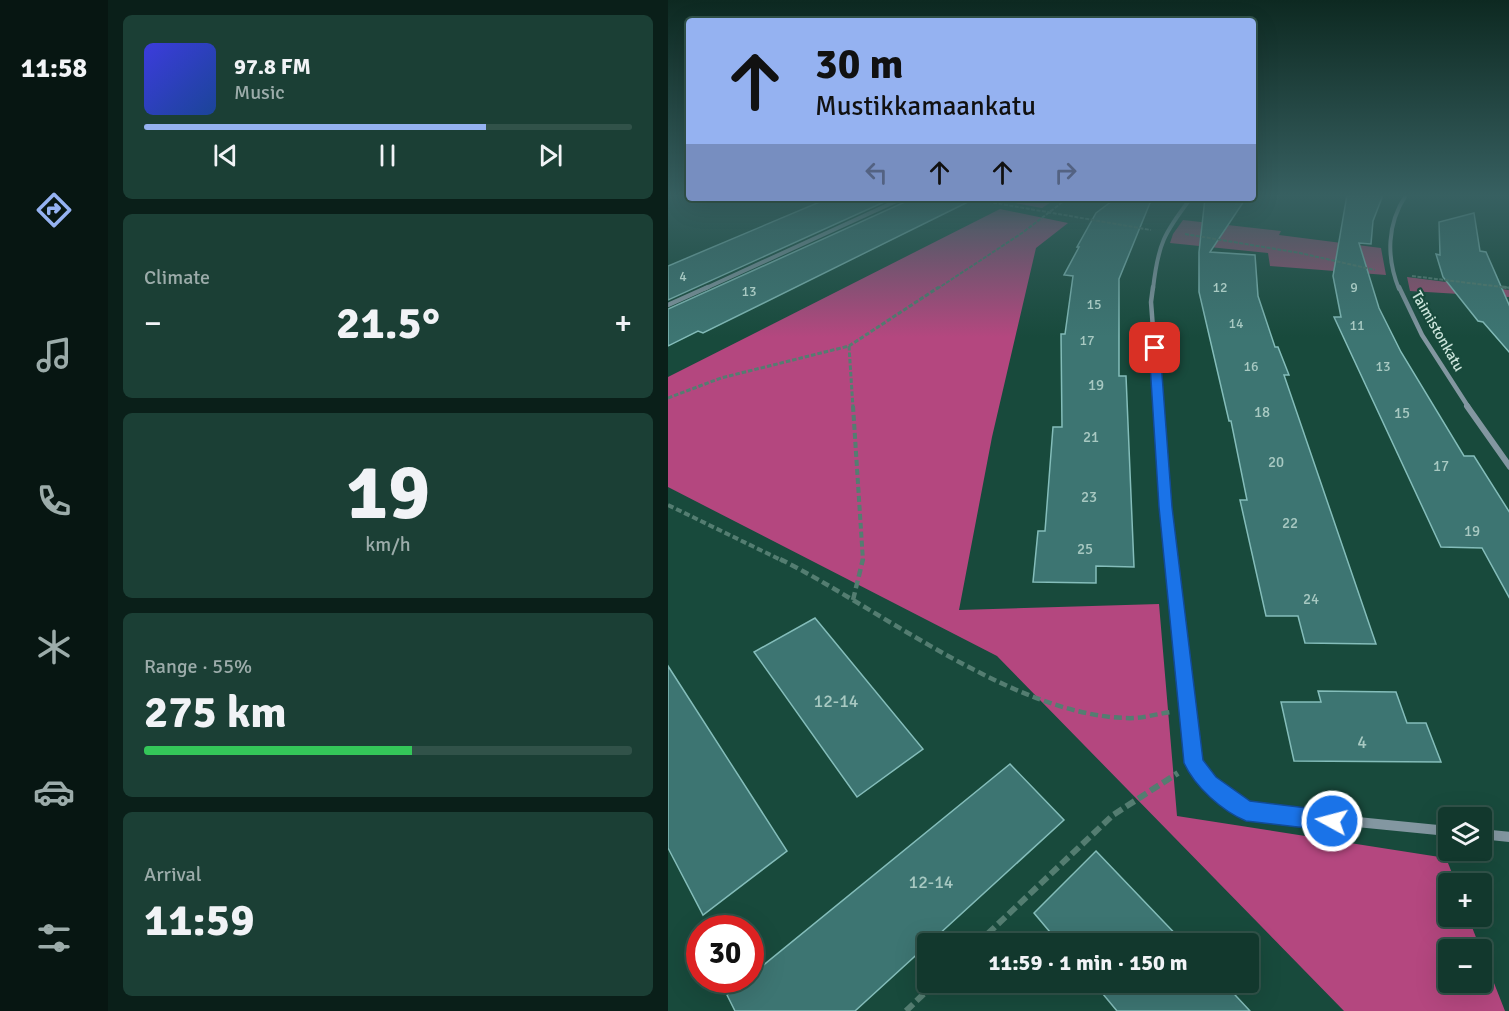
<!DOCTYPE html>
<meta charset="utf-8">
<style>
:root{--surface:#12382d;--page:#1b3f35;--text:#f1f3f6;--muted:#9cacaa;--line:#315249;--accent:#95b2f1}
body{margin:0;font-family:Signika,sans-serif;background:var(--page);color:var(--text);height:100vh;display:flex;flex-direction:column;font-size:22px;white-space:nowrap}
*{box-sizing:border-box;margin:0}
p{font-size:20px;color:var(--muted)}
.icon{flex:none;width:33px;height:33px;fill:none;stroke:currentColor;stroke-width:2;stroke-linecap:round;stroke-linejoin:round}
.map{position:relative;flex:1;overflow:hidden}
.sheet{display:flex;flex-direction:column;gap:15px;padding:15px;background:#0a1f19;width:560px}
.sheet>*{flex:none}
.banner{position:absolute;left:18px;top:18px;width:570px;height:183px;border-radius:6px;box-shadow:0 6px 24px #0002,0 0 0 2px var(--line);background:#95b2f1;color:#111;overflow:hidden}
.tools{position:absolute;left:770px;top:807px;display:grid;gap:12px}
.tools a{display:grid;place-items:center;width:54px;height:54px;border-radius:6px;background:var(--surface);box-shadow:0 6px 24px #0002,0 0 0 2px var(--line);font-size:30px}
.speed{position:absolute;left:18px;top:915px;display:flex;gap:12px;font-size:30px;font-weight:700;text-align:center}
.speed>*{display:grid;place-content:center;width:78px;height:78px;border-radius:50%;background:var(--surface);box-shadow:0 6px 24px #0002,0 0 0 2px var(--line);line-height:1}
.speed .limit{border:9px solid #d22;background:#fff;color:#111}
.pin{position:absolute;display:grid;place-items:center;width:51px;height:51px;color:#fff;margin:-26px;border-radius:12px;box-shadow:0 3px 9px #0006}
.me{position:absolute;width:66px;margin:-33px;rotate:277deg;stroke-linejoin:round;filter:drop-shadow(0 0 4px #0008)}
.turn{display:flex;align-items:center;gap:21px;height:126px;padding:0 30px;font-size:27px}
.turn .icon{width:78px;height:78px;stroke-width:2.5}
.turn b{display:block;font-size:42px;line-height:51px}
.lanes{display:flex;align-items:center;height:57px;padding:0 30px;background:#0003;justify-content:center;gap:30px;direction:ltr}
.lanes .off{opacity:.35}
.big{font-size:45px;font-weight:800;line-height:1.1}
.sheet .tile{flex:1;display:flex;flex-direction:column;justify-content:center;gap:9px;min-width:0;padding:0 21px;border-radius:9px;background:var(--page)}
.sheet .dial{align-items:center;gap:0}
.dial b{font-size:78px;line-height:1}
.song{display:flex;align-items:center;gap:18px}
.cover{width:72px;height:72px;border-radius:9px;background:linear-gradient(135deg,hsl(240 70% 55%),hsl(220 70% 35%))}
.played{height:6px;border-radius:3px;background:linear-gradient(90deg,var(--accent) 70%,var(--line) 70%)}
.keys{display:flex;justify-content:space-around;direction:ltr}
.heat{display:flex;justify-content:space-between;align-items:center;font-size:33px;direction:ltr}
.charge{height:9px;border-radius:4px;background:linear-gradient(90deg,#34c759 55%,var(--line) 0)}
.trip{position:absolute;left:249px;top:933px;width:342px;height:60px;border-radius:6px;background:var(--surface);box-shadow:0 6px 24px #0002,0 0 0 2px var(--line);font-weight:800;line-height:60px;text-align:center}
main{display:flex;flex:1;min-height:0}
.tab-bar{display:flex;flex-direction:column;width:108px;justify-content:space-around;align-items:center;background:#071612;color:var(--muted)}
.tab-bar .icon{width:42px;height:42px}
.tab-bar .on{color:var(--accent)}
.tab-bar b{font-size:27px;color:var(--text)}
.map>svg:first-child{display:block}
</style>
<main>
<nav class="tab-bar">
<b>11:58</b>
<svg class="icon on" aria-label="directions" viewBox="0 0 24 24"><path d="M12 3l9 9-9 9-9-9zM9 14v-3h6M13 9l2 2-2 2"/></svg>
<svg class="icon" aria-label="music" viewBox="0 0 24 24"><path d="M9 18V5l10-2v13"/><circle cx="6" cy="18" r="3"/><circle cx="16" cy="16" r="3"/></svg>
<svg class="icon" aria-label="phone" viewBox="0 0 24 24"><path d="M5 4h4l2 5-3 2q2 4 5 5l2-3 5 2v4C11 20 4 13 5 4z"/></svg>
<svg class="icon" aria-label="climate" viewBox="0 0 24 24"><path d="M12 3v18M4 7l16 10M4 17L20 7"/></svg>
<svg class="icon" aria-label="car" viewBox="0 0 24 24"><path d="M5 17H2v-5l4-1 3-4h7l3 4 3 1v5h-3M9 17h6M6 11h13"/><circle cx="7" cy="17" r="2"/><circle cx="17" cy="17" r="2"/></svg>
<svg class="icon" aria-label="filters" viewBox="0 0 24 24"><path d="M4 7h16M4 17h16"/><circle cx="9" cy="7" r="2"/><circle cx="15" cy="17" r="2"/></svg>
</nav>
<section class="sheet">
<div class="tile">
<div class="song"><i class="cover"></i><div><b>97.8 FM</b><p>Music</p></div></div>
<div class="played"></div>
<div class="keys"><svg class="icon" aria-label="previous" viewBox="0 0 24 24"><path d="M18 5L8 12l10 7zM5 5v14"/></svg><svg class="icon" aria-label="pause" viewBox="0 0 24 24"><path d="M8 5v14M16 5v14"/></svg><svg class="icon" aria-label="next" viewBox="0 0 24 24"><path d="M6 5l10 7-10 7zM19 5v14"/></svg></div>
</div>
<div class="tile"><p>Climate</p>
<div class="heat"><a>−</a><b class="big">21.5°</b><a>+</a></div>
</div>
<div class="tile dial"><b>19</b><p>km/h</p></div>
<div class="tile"><p>Range · 55%</p><b class="big">275 km</b><div class="charge"></div></div>
<div class="tile"><p>Arrival</p><b class="big">11:59</b></div>
</section>
<div class="map">
<svg width="842" height="1011" viewBox="0 0 842 1011">
<rect width="100%" height="100%" fill="#184a3c"/>
<path fill="#9a4d72" d="M515,220l98,11 -2,4 102,13 5,27 -116,-9 -2,-13 -98,-10 3,-9z
M739,277l102,13v7l-99,-6z"/>
<path fill="#b4477f" fill-rule="evenodd" d="M320,198h69l-15,10z
M332,209l68,14 -32,25 -44,189 -33,173 200,-6 18,212 269,42 10,25 -8,1v32l20,1 37,94h-161l-347,-355 -329,-169v-110zM780,950h33v32h-33z"/>
<path fill="#3d7572" stroke="#84bdba" stroke-width="1.5" d="M679,195h36l-10,26 -2,23 -12,-1 20,65 22,44 63,104h10l36,57v86l-28,-51 -41,-1 -107,-230h7l-8,-41z
M161,198h64l-225,102v-34z
M239,198h69l-273,135 -5,-2 -30,15v-37l237,-107z
M448,198h36l-33,81v97h7l8,191 -38,-1v17l-63,-1 5,-51h7l8,-104h9l-1,-93h4l8,-58 -9,-1 15,-28h-2l19,-34z
M537,198h41l-36,54 45,3 3,41 17,51h3l11,28h-5l92,269 -71,-1 -7,-27h-32l-26,-116h7l-16,-79h-2l-30,-129v-40z
M806,213l6,38 6,1 24,55v46l-27,-31 -5,-1 -35,-44 -7,-23 4,1 -1,-33z
M147,618l108,131 -66,48 -103,-145z
M0,666l119,185 -84,64 -35,-67z
M650,691l78,1 11,31h19l15,39 -147,-1 -13,-59h40z
M342,764l54,56 -209,191h-120l-8,-16 19,-15h4v-4z
M428,851l89,93h-125l-26,-31z
M425,982h130l27,29h-133z"/>
<g fill="none" stroke-linecap="round" stroke-linejoin="round">
<path stroke="#547d71" stroke-width="2" stroke-dasharray="4 1.5" stroke-linecap="butt" d="M298,198l185,32
M517,234l115,19 75,17
M744,276l98,12
M269,289l85,-56 46,-35"/>
<path stroke="#547d71" stroke-width="3" stroke-dasharray="4.5 2" stroke-linecap="butt" d="M834,287l8,1
M181,346l4,62
M0,398l53,-20 128,-32 90,-59"/>
<path stroke="#547d71" stroke-width="4" stroke-dasharray="6 3" stroke-linecap="butt" d="M185,406l10,155
M0,505l115,56"/>
<path stroke="#547d71" stroke-width="4.5" stroke-dasharray="8 4" stroke-linecap="butt" d="M112,559c100,50 234,156 346,159 15,1 30,-4 45,-6
M185,600l10,-41"/>
<path stroke="#547d71" stroke-width="6" stroke-dasharray="10 4.5" stroke-linecap="butt" d="M309,944l136,-129 65,-42
M238,1011l30,-29"/>
<path stroke="#8397a1" stroke-width="4" d="M36,289l199,-91
M485,289c5,-45 11,-56 38,-91
M731,289c-13,-32 -12,-65 7,-94"/>
<path stroke="#8397a1" stroke-width="4.5" d="M485,287l-2,15 8,106
M731,287l23,48 47,73
M0,305l40,-18"/>
<path stroke="#8397a1" stroke-width="6" d="M491,406l13,155
M799,406l43,61"/>
<path stroke="#8397a1" stroke-width="8" d="M504,559l21,199"/>
<path stroke="#8397a1" stroke-width="10" d="M525,757l1,6 16,20 36,28 202,20
M813,834l29,3"/>
</g>
<linearGradient id="sky" x2="0" y2="1"><stop stop-color="#0d2921"/><stop offset="0.58" stop-color="#376061"/><stop offset="1" stop-color="#376061" stop-opacity="0"/></linearGradient>
<rect width="842" height="337" fill="url(#sky)"/>
<path fill="#1a73e8" stroke="#114b97" stroke-width="1.5" d="M487,344l5,4 12,159 31,253 13,17 34,24 82,10 8,3 3,7 -3,7 -8,3 -86,-10c-24,-10 -51,-34 -62,-58l-25,-256 -10,-159z"/>
<g text-anchor="middle" dominant-baseline="central" stroke-width="4.5" stroke-linejoin="round" paint-order="stroke">
<g font-size="14" fill="#a8c9c2">
<text x="15" y="276">4</text>
<text x="552" y="287">12</text>
<text x="686" y="287">9</text>
<text x="81" y="291">13</text>
<text x="426" y="304">15</text>
<text x="568" y="323">14</text>
<text x="689" y="325">11</text>
<text x="419" y="340">17</text>
<text x="583" y="366">16</text>
<text x="715" y="366">13</text>
</g>
<g font-size="15" fill="#cce5dc" stroke="#184a3c">
<text transform="translate(770 331) rotate(60)">Taimistonkatu</text>
</g>
<g font-size="15" fill="#a8c9c2">
<text x="428" y="385">19</text>
<text x="594" y="412">18</text>
<text x="734" y="413">15</text>
<text x="423" y="437">21</text>
<text x="608" y="462">20</text>
<text x="773" y="466">17</text>
<text x="421" y="497">23</text>
<text x="622" y="523">22</text>
<text x="804" y="531">19</text>
<text x="417" y="549">25</text>
<text x="643" y="599">24</text>
</g>
<g font-size="18" fill="#a8c9c2">
<text x="168" y="701">12-14</text>
<text x="694" y="742">4</text>
<text x="263" y="882">12-14</text>
</g>
</g>
</svg>
<div class="tools">
<a><svg class="icon" aria-label="layers" viewBox="0 0 24 24"><path d="M12 4l9 5-9 5-9-5zM3 14l9 5 9-5"/></svg></a>
<a>+</a>
<a>−</a>
</div>
<div class="speed"><div class="limit">30</div></div>
<div class="pin" style="left:487px;top:348px;background:#d93025"><svg class="icon" aria-label="arrive" viewBox="0 0 24 24"><path d="M6 21V4h12l-3 4 3 4H6"/></svg></div>
<svg class="me" style="left:664px;top:821px" viewBox="-20 -20 40 40"><circle r="17" fill="#1a73e8" stroke="#fff" stroke-width="3"/><path d="M0-11L8 9 0 5-8 9z" fill="#fff"/></svg>
<div class="trip">11:59 · 1 min · 150 m</div>
<div class="banner">
<div class="turn"><svg class="icon" aria-label="ahead" viewBox="0 0 24 24"><path d="M12 20V5M6 11l6-6 6 6"/></svg><div><b>30 m</b>Mustikkamaankatu</div></div>
<div class="lanes"><svg class="icon off" aria-label="left" viewBox="0 0 24 24"><path d="M17 20v-9H6M10 6l-5 5 5 5"/></svg><svg class="icon" aria-label="ahead" viewBox="0 0 24 24"><path d="M12 20V5M6 11l6-6 6 6"/></svg><svg class="icon" aria-label="ahead" viewBox="0 0 24 24"><path d="M12 20V5M6 11l6-6 6 6"/></svg><svg class="icon off" aria-label="right" viewBox="0 0 24 24"><path d="M7 20v-9h11M14 6l5 5-5 5"/></svg></div>
</div>
</div>
</main>
